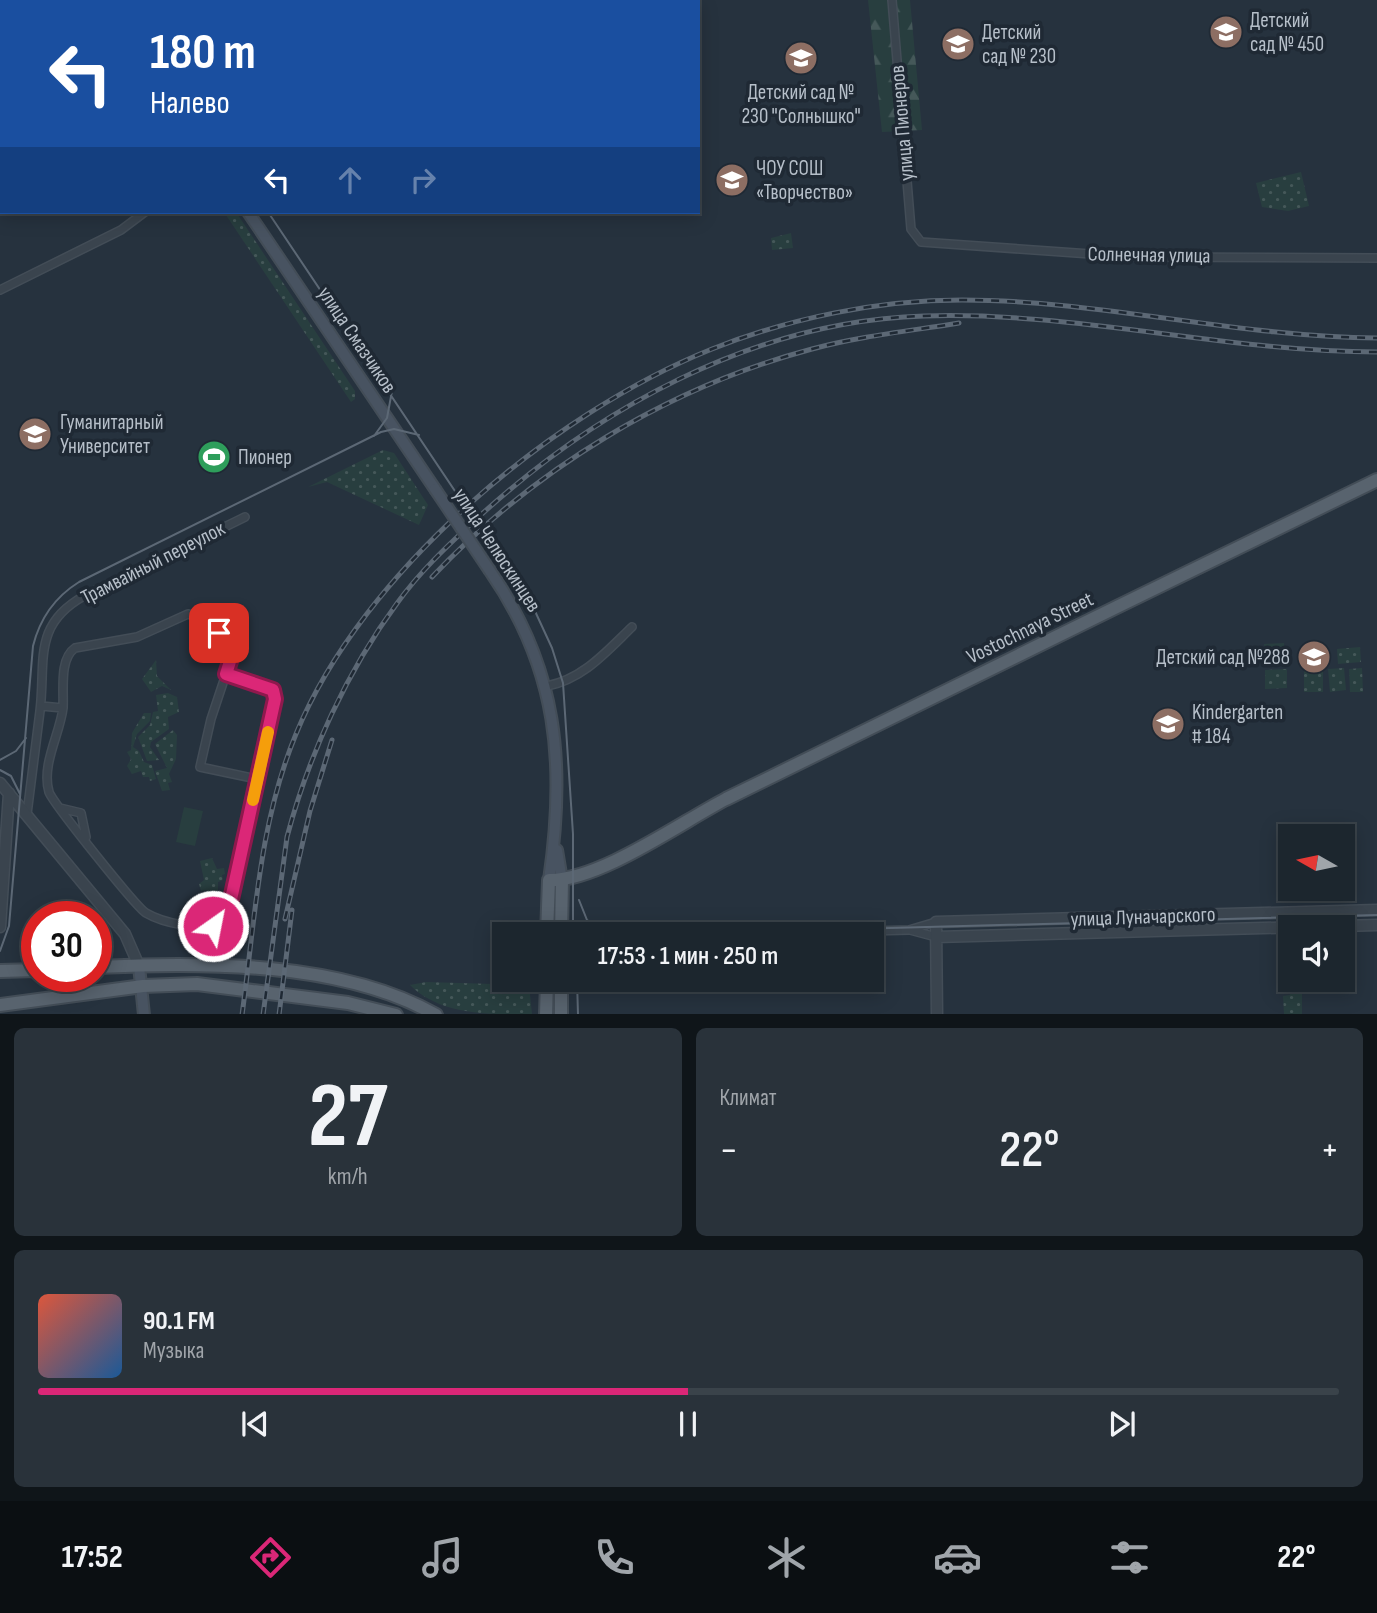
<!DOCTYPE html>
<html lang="ru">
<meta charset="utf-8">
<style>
:root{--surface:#1c262e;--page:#29323a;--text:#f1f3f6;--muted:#a0a5aa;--line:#3a434a;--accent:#db2777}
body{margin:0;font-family:"Sofia Sans Condensed",sans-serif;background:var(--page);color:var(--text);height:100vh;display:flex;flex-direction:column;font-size:26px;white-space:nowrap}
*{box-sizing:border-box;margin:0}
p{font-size:23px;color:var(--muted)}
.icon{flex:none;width:38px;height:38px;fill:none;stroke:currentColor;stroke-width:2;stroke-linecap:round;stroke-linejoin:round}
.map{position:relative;height:1014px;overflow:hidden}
.sheet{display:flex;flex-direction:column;gap:14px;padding:14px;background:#0f1519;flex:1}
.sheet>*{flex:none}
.banner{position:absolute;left:0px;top:0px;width:700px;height:214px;box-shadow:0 4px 18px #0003,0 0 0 2px var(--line);background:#1a4fa0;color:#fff;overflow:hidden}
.needle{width:46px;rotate:279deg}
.buttons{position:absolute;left:1278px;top:824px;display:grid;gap:14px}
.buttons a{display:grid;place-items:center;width:77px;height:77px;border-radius:0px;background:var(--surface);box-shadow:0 4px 18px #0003,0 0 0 2px var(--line);font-size:35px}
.speed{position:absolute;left:21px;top:901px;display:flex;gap:14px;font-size:35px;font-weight:700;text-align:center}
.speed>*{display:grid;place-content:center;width:91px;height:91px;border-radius:50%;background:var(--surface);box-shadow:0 4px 18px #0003,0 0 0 2px var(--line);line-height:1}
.speed .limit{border:10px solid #d22;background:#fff;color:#111}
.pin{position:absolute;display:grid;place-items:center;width:60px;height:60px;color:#fff;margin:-30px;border-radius:14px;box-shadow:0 4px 10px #0006}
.me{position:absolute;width:77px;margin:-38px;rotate:33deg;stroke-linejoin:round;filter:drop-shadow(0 0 5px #0008)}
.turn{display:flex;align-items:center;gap:24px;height:147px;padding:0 35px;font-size:32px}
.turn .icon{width:91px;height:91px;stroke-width:2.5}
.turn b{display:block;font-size:49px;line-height:60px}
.lanes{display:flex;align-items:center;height:66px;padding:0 35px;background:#0003;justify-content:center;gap:35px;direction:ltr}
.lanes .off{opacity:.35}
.big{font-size:52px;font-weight:600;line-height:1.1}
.sheet .card{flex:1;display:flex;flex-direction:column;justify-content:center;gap:10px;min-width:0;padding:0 24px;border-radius:10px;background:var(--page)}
.sheet .dial{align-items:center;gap:0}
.dial b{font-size:91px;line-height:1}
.song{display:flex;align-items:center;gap:21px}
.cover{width:84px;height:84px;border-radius:10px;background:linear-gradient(135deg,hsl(10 70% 55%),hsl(210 70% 35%))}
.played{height:7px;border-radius:4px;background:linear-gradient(90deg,var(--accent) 50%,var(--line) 50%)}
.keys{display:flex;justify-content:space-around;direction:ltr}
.heat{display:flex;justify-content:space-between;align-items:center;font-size:38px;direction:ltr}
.sheet .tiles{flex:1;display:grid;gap:14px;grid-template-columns:1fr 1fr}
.card:last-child{grid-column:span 2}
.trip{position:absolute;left:492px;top:922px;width:392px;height:70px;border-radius:0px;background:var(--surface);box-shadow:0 4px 18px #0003,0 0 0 2px var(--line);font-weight:600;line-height:70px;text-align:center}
.menu{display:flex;height:112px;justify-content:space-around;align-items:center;background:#0b0f12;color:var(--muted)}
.menu .icon{width:49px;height:49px}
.menu .active{color:var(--accent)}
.menu b{font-size:32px;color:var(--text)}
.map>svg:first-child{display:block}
</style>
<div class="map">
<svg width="1377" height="1015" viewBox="0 0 1377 1015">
<defs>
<pattern id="grass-dots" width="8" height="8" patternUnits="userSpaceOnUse" patternTransform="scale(1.75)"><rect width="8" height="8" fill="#283e3f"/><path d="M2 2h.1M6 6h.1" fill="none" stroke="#455859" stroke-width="1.8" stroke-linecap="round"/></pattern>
<pattern id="forest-firs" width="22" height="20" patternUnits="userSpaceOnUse" patternTransform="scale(1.75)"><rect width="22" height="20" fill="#283e3f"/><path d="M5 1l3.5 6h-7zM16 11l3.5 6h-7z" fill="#455859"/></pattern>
</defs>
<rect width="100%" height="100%" fill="#26323e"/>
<path fill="url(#grass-dots)" d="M1301,172l8,34 -21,5 -26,-4 -6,-24z
M224,212h12l119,179v8l-4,3z
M791,233l2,15 -21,2 -1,-12z
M383,450l11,3 34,52 -9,20 -92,-43 -19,5z
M1284,643l1,21 -20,1 -1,-21z
M1360,647l1,15 -23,2 -1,-15z
M156,660l1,16 14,14 -9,-4 -11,6 -9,-13z
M1344,668l2,22 -16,2 -2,-23z
M1362,668l1,24h-13l-1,-23z
M1287,669v19l-22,1v-19z
M1304,671h19v21h-19z
M168,693l9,4 2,15 -11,5 1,12 -18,13 -1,5 9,13 -12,1 -9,-24 12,-12 3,-13 5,-1 -2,-16z
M144,713h7l-1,8 -13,13 -4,13 6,4 5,11 8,3 4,14 -6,2 -1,-4h-6l-2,-6 -9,3 -5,-8 4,-7 -4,-7 4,-2 1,-17z
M173,730l4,5 -1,24 -7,15 3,8 -4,1 2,7 -8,1 -7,-20 12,-3 -12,-24z
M212,858l5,11 7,-1 1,6 -3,1 1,5 -5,2v8l-10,5 -1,-5 -6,1 -2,-7 5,-4 -4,-19z
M426,982l103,3 3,29c-43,1 -92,1 -122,-29z
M1302,988v26h-18l-1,-18 7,-1 -1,-6z"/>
<path fill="url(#forest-firs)" d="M868,0h42l12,130 -40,2z"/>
<path fill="#283e3f" d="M184,807l19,4 -8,35 -19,-4z"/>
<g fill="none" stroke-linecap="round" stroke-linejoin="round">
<defs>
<path id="minor" d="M511,0l1,2
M892,0l19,229 10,13 212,15 244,1
M0,290l121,-60 24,-18
M226,674l-15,45 -11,48 57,12
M547,686c36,-7 59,-34 85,-59
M41,706l22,2c1,-18 -4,-49 12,-60l62,-11 51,-23c20,4 36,19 45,38l-7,22 47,16 2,9 -47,214 -9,11c-18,7 -56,-1 -73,-11 -10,-6 -93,-110 -97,-121 -8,-27 11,-58 14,-84
M60,808l21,5 5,24
M27,814c4,-34 9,-69 13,-103 6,-50 -8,-86 44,-115l161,-79
M910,930l26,7
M750,934l159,-4 27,-8"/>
<path id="tertiary" d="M87,2l2,-2
M0,53l2,-1
M0,783l125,151 14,32
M0,927l9,-134
M936,937l441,-12
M937,1015l-1,-93 441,-12"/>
<path id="secondary" d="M105,0l1,2
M248,212l187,277
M490,571c68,98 76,193 59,309
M557,850l5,30
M139,966l5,49"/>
<path id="primary" d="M547,934l2,-54c50,1 131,-57 177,-81 216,-107 434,-213 651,-319
M561,934l1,-54
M96,967c106,-5 246,-6 340,48
M0,971l37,-1
M561,980v35
M0,1005l143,-19 54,-2 151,19 48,12
M546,1015l1,-35"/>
</defs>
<use href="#minor" stroke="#434d57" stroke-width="10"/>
<use href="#tertiary" stroke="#434d57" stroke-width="13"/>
<use href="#secondary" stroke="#434d57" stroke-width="14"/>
<use href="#primary" stroke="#434d57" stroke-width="16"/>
<use href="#minor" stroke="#3a444e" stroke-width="7"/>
<use href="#tertiary" stroke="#3a444e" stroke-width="10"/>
<use href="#secondary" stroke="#485361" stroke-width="10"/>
<use href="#primary" stroke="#58636e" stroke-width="12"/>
<path stroke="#5c6875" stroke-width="2" d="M133,0l1,2
M268,212l266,397 18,39 11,35 10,151v100
M374,436l13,-18 5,-27
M0,760l16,-9 10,-13
M0,770l11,6 9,18
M579,900l8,20 22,14
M665,934l712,-19
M0,951l9,-25 24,-280c7,-28 22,-49 46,-64l302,-150 13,-3 25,6
M577,980l1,35"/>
<defs>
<path id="rail" d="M432,577c102,-108 237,-190 380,-228 48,-13 98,-18 147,-26
M285,919l25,-108 22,-71
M242,1015c13,-95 17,-192 54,-281 66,-162 256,-321 416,-385 78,-31 166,-49 250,-49 139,0 275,37 415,38
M263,1015l24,-178c22,-83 60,-166 111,-235 21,-29 47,-54 73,-78 122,-114 282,-203 453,-208 152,-5 301,36 453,36
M279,1015l13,-105"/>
</defs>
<use href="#rail" stroke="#5c6875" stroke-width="5"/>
<use href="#rail" stroke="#1f2934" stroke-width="2.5" stroke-dasharray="8" stroke-linecap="butt"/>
<defs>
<path id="secondary-bridge" d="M435,489l55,82"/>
</defs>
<use href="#secondary-bridge" stroke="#434d57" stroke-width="14" stroke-linecap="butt"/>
<use href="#secondary-bridge" stroke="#485361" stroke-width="10"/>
</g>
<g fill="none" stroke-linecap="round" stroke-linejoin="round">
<defs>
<path id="route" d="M213,926l11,-6 4,-7 47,-214 -2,-9 -47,-16 7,-22 -14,-19"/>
</defs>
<use href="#route" stroke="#8e194d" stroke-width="18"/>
<use href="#route" stroke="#db2777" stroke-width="12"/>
<path stroke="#f59e0b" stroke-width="12" d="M253,800l15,-68"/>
</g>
<defs>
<symbol id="school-disc" viewBox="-11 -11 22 22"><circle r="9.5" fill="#8d6e63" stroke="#1f2934"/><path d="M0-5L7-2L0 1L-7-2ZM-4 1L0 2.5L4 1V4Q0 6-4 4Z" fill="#fff"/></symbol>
<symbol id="university-disc" viewBox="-11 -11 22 22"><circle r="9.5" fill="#8d6e63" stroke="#1f2934"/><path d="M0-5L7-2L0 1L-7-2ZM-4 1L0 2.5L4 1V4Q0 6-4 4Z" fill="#fff"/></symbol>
<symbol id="stadium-disc" viewBox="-11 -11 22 22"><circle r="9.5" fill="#2e9e5b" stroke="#1f2934"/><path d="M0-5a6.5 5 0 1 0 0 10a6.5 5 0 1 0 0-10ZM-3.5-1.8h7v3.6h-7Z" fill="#fff"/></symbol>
</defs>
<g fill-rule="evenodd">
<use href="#school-disc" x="1207" y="13" width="38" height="38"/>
<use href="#school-disc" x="939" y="25" width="38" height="38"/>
<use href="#school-disc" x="782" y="39" width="38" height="38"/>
<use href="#school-disc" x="713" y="161" width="38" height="38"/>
<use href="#university-disc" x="16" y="415" width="38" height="38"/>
<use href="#stadium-disc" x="195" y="438" width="38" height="38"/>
<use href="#school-disc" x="1295" y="638" width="38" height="38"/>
<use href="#school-disc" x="1149" y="705" width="38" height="38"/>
</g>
<g text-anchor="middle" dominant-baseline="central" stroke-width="7" stroke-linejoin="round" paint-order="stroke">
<g font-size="21" fill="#b6bfc9" stroke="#1f2934" text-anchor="start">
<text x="1250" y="20">Детский<tspan x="1250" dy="24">сад № 450</tspan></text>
<text x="982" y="32">Детский<tspan x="982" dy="24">сад № 230</tspan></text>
<text x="801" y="92" text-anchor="middle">Детский сад №<tspan x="801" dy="24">230 "Солнышко"</tspan></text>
<text x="756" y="168">ЧОУ СОШ<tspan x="756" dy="24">«Творчество»</tspan></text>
<text x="60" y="422">Гуманитарный<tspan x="60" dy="24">Университет</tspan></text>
<text x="238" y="457">Пионер</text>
<text x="1290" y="657" text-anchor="end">Детский сад №288</text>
<text x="1192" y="712">Kindergarten<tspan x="1192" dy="24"># 184</tspan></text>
</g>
<g font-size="21" fill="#b6bfc9" stroke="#1f2934">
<text transform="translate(902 123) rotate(-95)">улица Пионеров</text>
<text transform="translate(1149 255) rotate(1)">Солнечная улица</text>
<text transform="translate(357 340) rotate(56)">улица Смазчиков</text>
<text transform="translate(497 550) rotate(57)">улица Челюскинцев</text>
<text transform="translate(153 563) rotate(-27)">Трамвайный переулок</text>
<text transform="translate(1030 628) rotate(-26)">Vostochnaya Street</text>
<text transform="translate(1143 917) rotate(-2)">улица Луначарского</text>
</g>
</g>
</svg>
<div class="buttons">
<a><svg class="needle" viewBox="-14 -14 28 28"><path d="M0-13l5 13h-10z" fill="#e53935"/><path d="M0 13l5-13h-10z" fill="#a0a5aa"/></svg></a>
<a><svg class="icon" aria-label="sound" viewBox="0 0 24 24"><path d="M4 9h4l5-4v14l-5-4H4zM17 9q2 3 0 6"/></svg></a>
</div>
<div class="speed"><div class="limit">30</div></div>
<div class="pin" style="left:219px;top:633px;background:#d93025"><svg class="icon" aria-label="arrive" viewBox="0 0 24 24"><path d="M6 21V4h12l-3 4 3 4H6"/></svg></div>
<svg class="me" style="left:213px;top:926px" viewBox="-20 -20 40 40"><circle r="17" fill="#db2777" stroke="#fff" stroke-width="3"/><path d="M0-11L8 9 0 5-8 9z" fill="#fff"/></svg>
<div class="trip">17:53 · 1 мин · 250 m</div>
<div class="banner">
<div class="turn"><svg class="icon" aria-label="left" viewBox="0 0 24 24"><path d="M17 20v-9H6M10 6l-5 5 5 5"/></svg><div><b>180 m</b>Налево</div></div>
<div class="lanes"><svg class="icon" aria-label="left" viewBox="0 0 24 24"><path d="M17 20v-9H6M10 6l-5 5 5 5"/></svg><svg class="icon off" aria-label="ahead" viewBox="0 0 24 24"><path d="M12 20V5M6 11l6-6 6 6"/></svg><svg class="icon off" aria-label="right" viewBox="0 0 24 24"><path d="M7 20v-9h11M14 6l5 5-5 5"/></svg></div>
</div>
</div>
<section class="sheet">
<div class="tiles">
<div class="card dial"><b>27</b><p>km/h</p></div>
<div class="card"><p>Климат</p>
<div class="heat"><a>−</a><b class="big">22°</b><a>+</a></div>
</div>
<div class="card">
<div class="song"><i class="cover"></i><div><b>90.1 FM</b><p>Музыка</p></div></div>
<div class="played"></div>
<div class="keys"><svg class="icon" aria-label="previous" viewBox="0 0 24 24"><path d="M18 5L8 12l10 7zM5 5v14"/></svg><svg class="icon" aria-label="pause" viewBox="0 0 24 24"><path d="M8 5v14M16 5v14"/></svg><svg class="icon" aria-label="next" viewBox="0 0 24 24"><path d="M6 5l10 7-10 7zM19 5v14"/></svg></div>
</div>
</div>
</section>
<nav class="menu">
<b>17:52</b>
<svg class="icon active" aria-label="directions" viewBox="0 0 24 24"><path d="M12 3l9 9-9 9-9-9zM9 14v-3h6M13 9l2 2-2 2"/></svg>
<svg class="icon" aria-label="music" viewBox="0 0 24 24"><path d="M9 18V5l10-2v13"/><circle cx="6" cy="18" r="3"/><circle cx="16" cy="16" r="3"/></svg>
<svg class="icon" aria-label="phone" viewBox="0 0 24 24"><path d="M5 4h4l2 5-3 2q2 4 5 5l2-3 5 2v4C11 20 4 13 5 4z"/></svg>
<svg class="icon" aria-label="climate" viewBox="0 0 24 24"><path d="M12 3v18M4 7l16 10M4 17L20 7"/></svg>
<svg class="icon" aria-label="car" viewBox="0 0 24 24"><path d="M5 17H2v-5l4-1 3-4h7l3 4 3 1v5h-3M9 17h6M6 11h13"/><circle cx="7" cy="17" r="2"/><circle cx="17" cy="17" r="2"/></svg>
<svg class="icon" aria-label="filters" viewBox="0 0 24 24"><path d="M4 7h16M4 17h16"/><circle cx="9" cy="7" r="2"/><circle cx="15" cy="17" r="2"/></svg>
<b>22°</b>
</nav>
